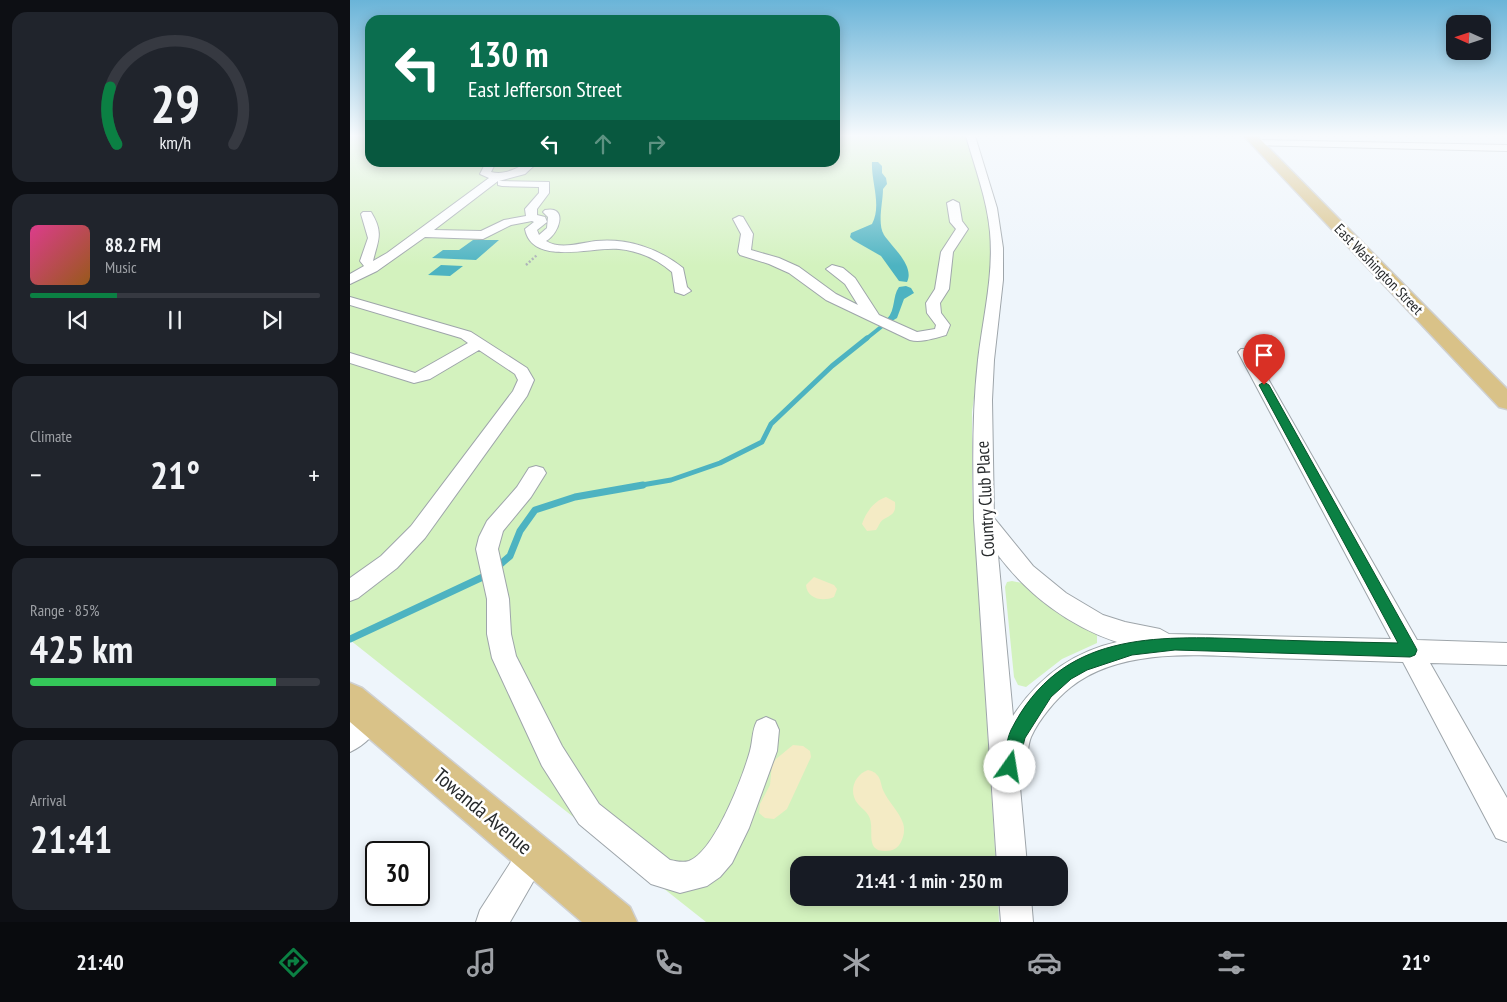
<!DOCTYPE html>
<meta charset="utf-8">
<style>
:root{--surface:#171b24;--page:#20242c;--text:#f1f3f6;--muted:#9ea1a6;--line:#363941;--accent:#0b8043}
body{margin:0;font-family:"PT Sans Narrow",sans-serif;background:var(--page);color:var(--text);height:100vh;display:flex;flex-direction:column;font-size:19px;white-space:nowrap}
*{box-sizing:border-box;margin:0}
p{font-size:16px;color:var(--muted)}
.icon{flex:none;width:28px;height:28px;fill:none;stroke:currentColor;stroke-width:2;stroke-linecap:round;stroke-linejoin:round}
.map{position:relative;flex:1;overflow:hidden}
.panel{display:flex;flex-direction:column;gap:12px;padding:12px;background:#0d0f14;width:350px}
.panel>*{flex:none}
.banner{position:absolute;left:15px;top:15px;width:475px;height:152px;border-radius:15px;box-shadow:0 2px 12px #0003;background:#0b6e4f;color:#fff;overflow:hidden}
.needle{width:32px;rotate:273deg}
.controls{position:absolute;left:1096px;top:15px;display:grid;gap:10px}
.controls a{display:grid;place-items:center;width:45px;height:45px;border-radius:10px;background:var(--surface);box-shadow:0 2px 12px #0003;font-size:25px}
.speed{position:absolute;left:15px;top:841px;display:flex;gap:10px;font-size:25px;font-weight:700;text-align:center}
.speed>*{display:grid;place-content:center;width:65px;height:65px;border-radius:50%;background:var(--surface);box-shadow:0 2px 12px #0003;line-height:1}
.speed .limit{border:2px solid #111;border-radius:8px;background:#fff;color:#111}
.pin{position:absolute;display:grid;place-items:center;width:42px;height:42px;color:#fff;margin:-51px -21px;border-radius:50% 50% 50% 0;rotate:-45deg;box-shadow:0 0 5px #0007}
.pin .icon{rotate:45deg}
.me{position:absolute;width:55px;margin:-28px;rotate:13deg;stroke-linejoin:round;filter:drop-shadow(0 0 4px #0008)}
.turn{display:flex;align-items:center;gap:18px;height:105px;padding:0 20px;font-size:22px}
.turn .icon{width:65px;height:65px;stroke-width:2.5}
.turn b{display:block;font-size:35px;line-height:42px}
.lanes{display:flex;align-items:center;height:48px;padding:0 20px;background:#0003;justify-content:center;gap:25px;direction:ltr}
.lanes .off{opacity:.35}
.big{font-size:38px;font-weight:600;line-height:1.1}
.panel .tile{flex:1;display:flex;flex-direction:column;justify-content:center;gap:8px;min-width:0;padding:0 18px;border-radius:15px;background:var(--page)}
.panel .dial{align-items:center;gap:0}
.dial svg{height:130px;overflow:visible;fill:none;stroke:var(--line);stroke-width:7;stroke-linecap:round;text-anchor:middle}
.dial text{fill:var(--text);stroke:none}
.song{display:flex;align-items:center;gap:15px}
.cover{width:60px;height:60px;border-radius:8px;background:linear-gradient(135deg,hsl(330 70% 55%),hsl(30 70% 35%))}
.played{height:5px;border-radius:2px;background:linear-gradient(90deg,var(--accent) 30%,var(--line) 30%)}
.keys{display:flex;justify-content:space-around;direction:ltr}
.heat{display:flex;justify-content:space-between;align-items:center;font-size:28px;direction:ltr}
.charge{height:8px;border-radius:4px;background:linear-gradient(90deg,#34c759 85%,var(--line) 0)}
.trip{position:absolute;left:440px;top:856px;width:278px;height:50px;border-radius:15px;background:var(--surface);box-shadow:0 2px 12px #0003;font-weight:600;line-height:50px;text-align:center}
.menu{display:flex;height:80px;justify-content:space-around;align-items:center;background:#090b0e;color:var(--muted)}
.menu .icon{width:35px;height:35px}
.menu .active{color:var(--accent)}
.menu b{font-size:22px;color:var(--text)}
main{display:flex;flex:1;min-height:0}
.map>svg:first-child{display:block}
</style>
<main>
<section class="panel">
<div class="tile dial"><svg viewBox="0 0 100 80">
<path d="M14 69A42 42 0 1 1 86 69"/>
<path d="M14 69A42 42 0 0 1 10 34" stroke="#0b8043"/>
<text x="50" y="56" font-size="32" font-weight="700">29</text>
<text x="50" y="72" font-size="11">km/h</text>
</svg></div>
<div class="tile">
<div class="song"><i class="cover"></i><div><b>88.2 FM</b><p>Music</p></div></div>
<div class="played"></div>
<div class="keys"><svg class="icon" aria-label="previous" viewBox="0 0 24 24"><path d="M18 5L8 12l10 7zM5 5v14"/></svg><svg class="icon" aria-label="pause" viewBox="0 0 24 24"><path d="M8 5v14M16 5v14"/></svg><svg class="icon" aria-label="next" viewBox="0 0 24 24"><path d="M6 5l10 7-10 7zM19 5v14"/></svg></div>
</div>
<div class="tile"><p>Climate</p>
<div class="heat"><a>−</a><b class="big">21°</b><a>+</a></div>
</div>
<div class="tile"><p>Range · 85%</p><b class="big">425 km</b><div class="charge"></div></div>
<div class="tile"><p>Arrival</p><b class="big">21:41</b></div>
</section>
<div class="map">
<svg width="1157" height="922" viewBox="0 0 1157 922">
<rect width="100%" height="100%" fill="#eef5fb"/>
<path fill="#d3f2be" d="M0,136h20v26h465v-26h131l21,73 3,22 1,46 -19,135v80l24,373h-197v33h199l1,24h-293l-356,-282z
M662,581l10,2 24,20 48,27 3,6v7l-35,16 -36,28 -8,-2 -4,-8 -9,-90 2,-5z"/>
<path fill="#f4ebc5" d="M536,497l9,5c1,11 -2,12 -11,17 -4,2 -5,7 -8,11l-9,1 -5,-7c4,-12 12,-23 24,-27z
M464,577l20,8 3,4 -3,8c-11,5 -27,2 -28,-12z
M443,745l10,1 7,5 1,6 -24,52 -13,10 -9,-1 -6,-5 1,-9 10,-19 2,-21 4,-5z
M518,770c4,1 7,2 10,6 3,4 3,9 5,14 5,12 16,21 20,33 2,6 1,13 -2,19 -3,6 -8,9 -15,9 -21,1 -12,-20 -16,-32 -2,-7 -8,-10 -12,-15 -10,-12 -4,-29 10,-34z"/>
<path fill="#4db3c1" d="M522,162h6l4,4v7l4,5 1,6 -4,5c0,14 -6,34 1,46 8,12 31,31 23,47l-8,-1 -18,-25 -28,-16 -3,-3 1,-4 21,-9c10,-19 -1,-42 0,-62z
M123,240h26l-23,20 -44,-2 11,-8h16z
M91,265l22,1 -13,10 -22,-1z
M556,286l5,2 3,5 -10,6 -7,19 -5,3 -5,-2c9,-10 5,-22 12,-32z"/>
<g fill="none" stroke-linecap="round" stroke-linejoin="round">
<path stroke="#4db3c1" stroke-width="4" d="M516,339l20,-16"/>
<path stroke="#4db3c1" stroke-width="5" d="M286,486l35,-6 49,-17 42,-21 9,-18 61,-58 35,-28"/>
<path stroke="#4db3c1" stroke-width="7" d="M146,568l14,-12 10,-25 15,-21 40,-13 68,-12
M0,639l137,-64"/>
<defs>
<path id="minor" d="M616,136h9l22,72 6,40v32l-9,80 -2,40 2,118 39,48 33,27 37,22 22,7 35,7 9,5 222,5 -153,-287 3,-3h10l166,291 90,3v22l-77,-2 77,135v44l-11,-4 -93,-176c-44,-1 -88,-3 -133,-4 -62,-2 -146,-13 -199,29 -15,12 -32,32 -40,50 -5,12 -2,30 -12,39l8,89h-30l-23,-346c-1,-53 -2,-106 4,-159 5,-43 16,-85 12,-128 -3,-33 -15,-64 -24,-96zM648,555c30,40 71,71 119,87 -45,10 -79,36 -104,74z
M907,140l250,5v6l-253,-6v-4z
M136,162h10l-5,10c18,5 30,-10 47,-10l-13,12 -26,7 50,1v11l-12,16v6l8,2 2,5 -10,8 2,5 8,-7 1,-11 -5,-5 2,-2c23,-5 15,23 1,31 14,9 34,2 50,0 31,-3 62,7 87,27l4,19 4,4 -7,4 -9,-3 -3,-20c-15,-13 -33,-21 -53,-23 -25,-3 -87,18 -94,-20l9,-7 -2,-1 -21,4 -28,14 -58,-2 -48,34 -27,13v-10l14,-8 -4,-5 8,-23 -7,-24 2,-2h8c13,21 7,28 2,49l14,-8 102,-75 -9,-4zM148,181v4l4,1 37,1v6l-14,16 1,7 -22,4 -23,11 -47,-1z
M603,200l6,3 3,18 6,8 -15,23 -4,37 -9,14 1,10 9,12 -4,10c-11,3 -25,8 -36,5l-84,-40 -37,-27 -20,-9 -29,-9 -2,-3 3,-18 -8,-15 6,-3 4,1 10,17 -2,16 28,8 20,9 37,27 22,11 -13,-21 -19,-15 6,-4 11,3 12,10 24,37 38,17 18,-3 1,-4 -9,-12 -1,-10 9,-14 6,-37 15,-23 -6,-7 -3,-19z
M0,297l121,35 56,36 7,12 -7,16 -102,142 -28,30 -39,30 -8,3v-23l31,-22 30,-30 102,-135 5,-11 -3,-6 -36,-24 -49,29 -16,4 -64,-20v-10l65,20 53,-30 -7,-5 -111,-33z
M186,466l7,2 3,5 -15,24 -28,34 -5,18 11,50 2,35 5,22 46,90 37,58 71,56c6,1 12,3 19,1 26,-10 54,-85 61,-110 3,-11 2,-21 7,-30l9,-4 9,4 4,9 -2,21 -28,77 -17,35 -12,14 -13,9 -27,7 -29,-9 -72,-60 -37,-58 -50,-108 -5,-24v-35l-11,-50 3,-12 8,-16 30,-34 12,-19z
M21,704l9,4 4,9c-6,15 -19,28 -34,35v-33l12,-11z
M184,839l11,4 4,11 -39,68h-34l4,-12 43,-67z
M649,898h32l2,24h-32z"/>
<path id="major" d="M894,136h13l250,253v20l-8,-2z
M0,683l12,5 268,219 7,15h-55l-232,-200z"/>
</defs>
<use href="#minor" stroke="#9ea5aa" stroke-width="2"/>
<use href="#major" stroke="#cfd0d1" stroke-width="3"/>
<path stroke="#adb3b8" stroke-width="2.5" stroke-dasharray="2 2" stroke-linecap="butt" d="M176,265l11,-10"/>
<use href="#minor" fill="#fff" fill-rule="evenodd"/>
<use href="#major" fill="#d9c288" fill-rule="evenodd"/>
</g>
<linearGradient id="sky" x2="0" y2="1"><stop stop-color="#6ab4d8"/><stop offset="0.51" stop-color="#f7fafd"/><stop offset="1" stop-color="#f7fafd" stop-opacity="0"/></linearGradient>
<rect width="1157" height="266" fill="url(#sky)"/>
<path fill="#0b8043" stroke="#07532c" d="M914,382l5,3 146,261 2,4 -2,5 -5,2 -235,-7 -43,5 -45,15 -16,9 -20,18 -26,41 -9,35 -6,2 -6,-2 -2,-6c3,-12 4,-26 9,-37 50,-99 143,-94 239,-91 49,2 98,3 148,4l-139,-258z"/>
<g text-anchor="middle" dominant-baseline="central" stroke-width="5" stroke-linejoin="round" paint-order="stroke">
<g font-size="15" fill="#272a2c" stroke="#fff">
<text transform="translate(1029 269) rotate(46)">East Washington Street</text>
</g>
<g font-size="18" fill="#272a2c" stroke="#fff">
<text transform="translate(635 499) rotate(-93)">Country Club Place</text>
</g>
<g font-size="21" fill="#272a2c" stroke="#fff">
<text transform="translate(133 811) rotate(40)">Towanda Avenue</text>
</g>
</g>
</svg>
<div class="controls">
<a><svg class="needle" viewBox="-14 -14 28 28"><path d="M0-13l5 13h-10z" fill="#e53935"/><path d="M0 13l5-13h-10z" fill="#9ea1a6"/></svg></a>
</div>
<div class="speed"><div class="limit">30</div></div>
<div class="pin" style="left:914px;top:385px;background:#d93025"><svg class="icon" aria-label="arrive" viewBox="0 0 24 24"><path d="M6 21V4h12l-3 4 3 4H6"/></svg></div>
<svg class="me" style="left:660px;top:767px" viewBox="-20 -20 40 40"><circle r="19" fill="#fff"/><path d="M0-13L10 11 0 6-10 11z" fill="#0b8043"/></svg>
<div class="trip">21:41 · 1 min · 250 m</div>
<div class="banner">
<div class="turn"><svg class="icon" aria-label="left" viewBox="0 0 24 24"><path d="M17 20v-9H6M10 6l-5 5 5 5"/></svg><div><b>130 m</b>East Jefferson Street</div></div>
<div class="lanes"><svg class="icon" aria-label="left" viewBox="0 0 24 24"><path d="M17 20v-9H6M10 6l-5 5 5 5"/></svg><svg class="icon off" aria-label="ahead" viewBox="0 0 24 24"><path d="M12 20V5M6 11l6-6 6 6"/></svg><svg class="icon off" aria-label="right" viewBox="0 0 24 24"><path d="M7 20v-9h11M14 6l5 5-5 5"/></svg></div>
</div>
</div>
</main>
<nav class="menu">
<b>21:40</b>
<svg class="icon active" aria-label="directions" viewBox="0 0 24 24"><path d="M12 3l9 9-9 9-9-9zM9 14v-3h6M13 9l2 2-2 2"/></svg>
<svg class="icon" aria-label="music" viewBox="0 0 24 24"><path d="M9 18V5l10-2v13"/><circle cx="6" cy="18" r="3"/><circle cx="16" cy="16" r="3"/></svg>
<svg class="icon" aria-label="phone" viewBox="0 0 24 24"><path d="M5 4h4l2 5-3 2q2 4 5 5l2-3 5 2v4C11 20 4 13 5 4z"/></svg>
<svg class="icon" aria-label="climate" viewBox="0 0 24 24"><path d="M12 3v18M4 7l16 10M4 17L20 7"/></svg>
<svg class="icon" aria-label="car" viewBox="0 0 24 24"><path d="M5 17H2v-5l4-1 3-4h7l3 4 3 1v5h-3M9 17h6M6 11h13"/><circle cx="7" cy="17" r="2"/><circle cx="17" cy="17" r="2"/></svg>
<svg class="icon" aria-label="filters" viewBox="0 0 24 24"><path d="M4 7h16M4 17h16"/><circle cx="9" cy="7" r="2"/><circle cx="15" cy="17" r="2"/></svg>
<b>21°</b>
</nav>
